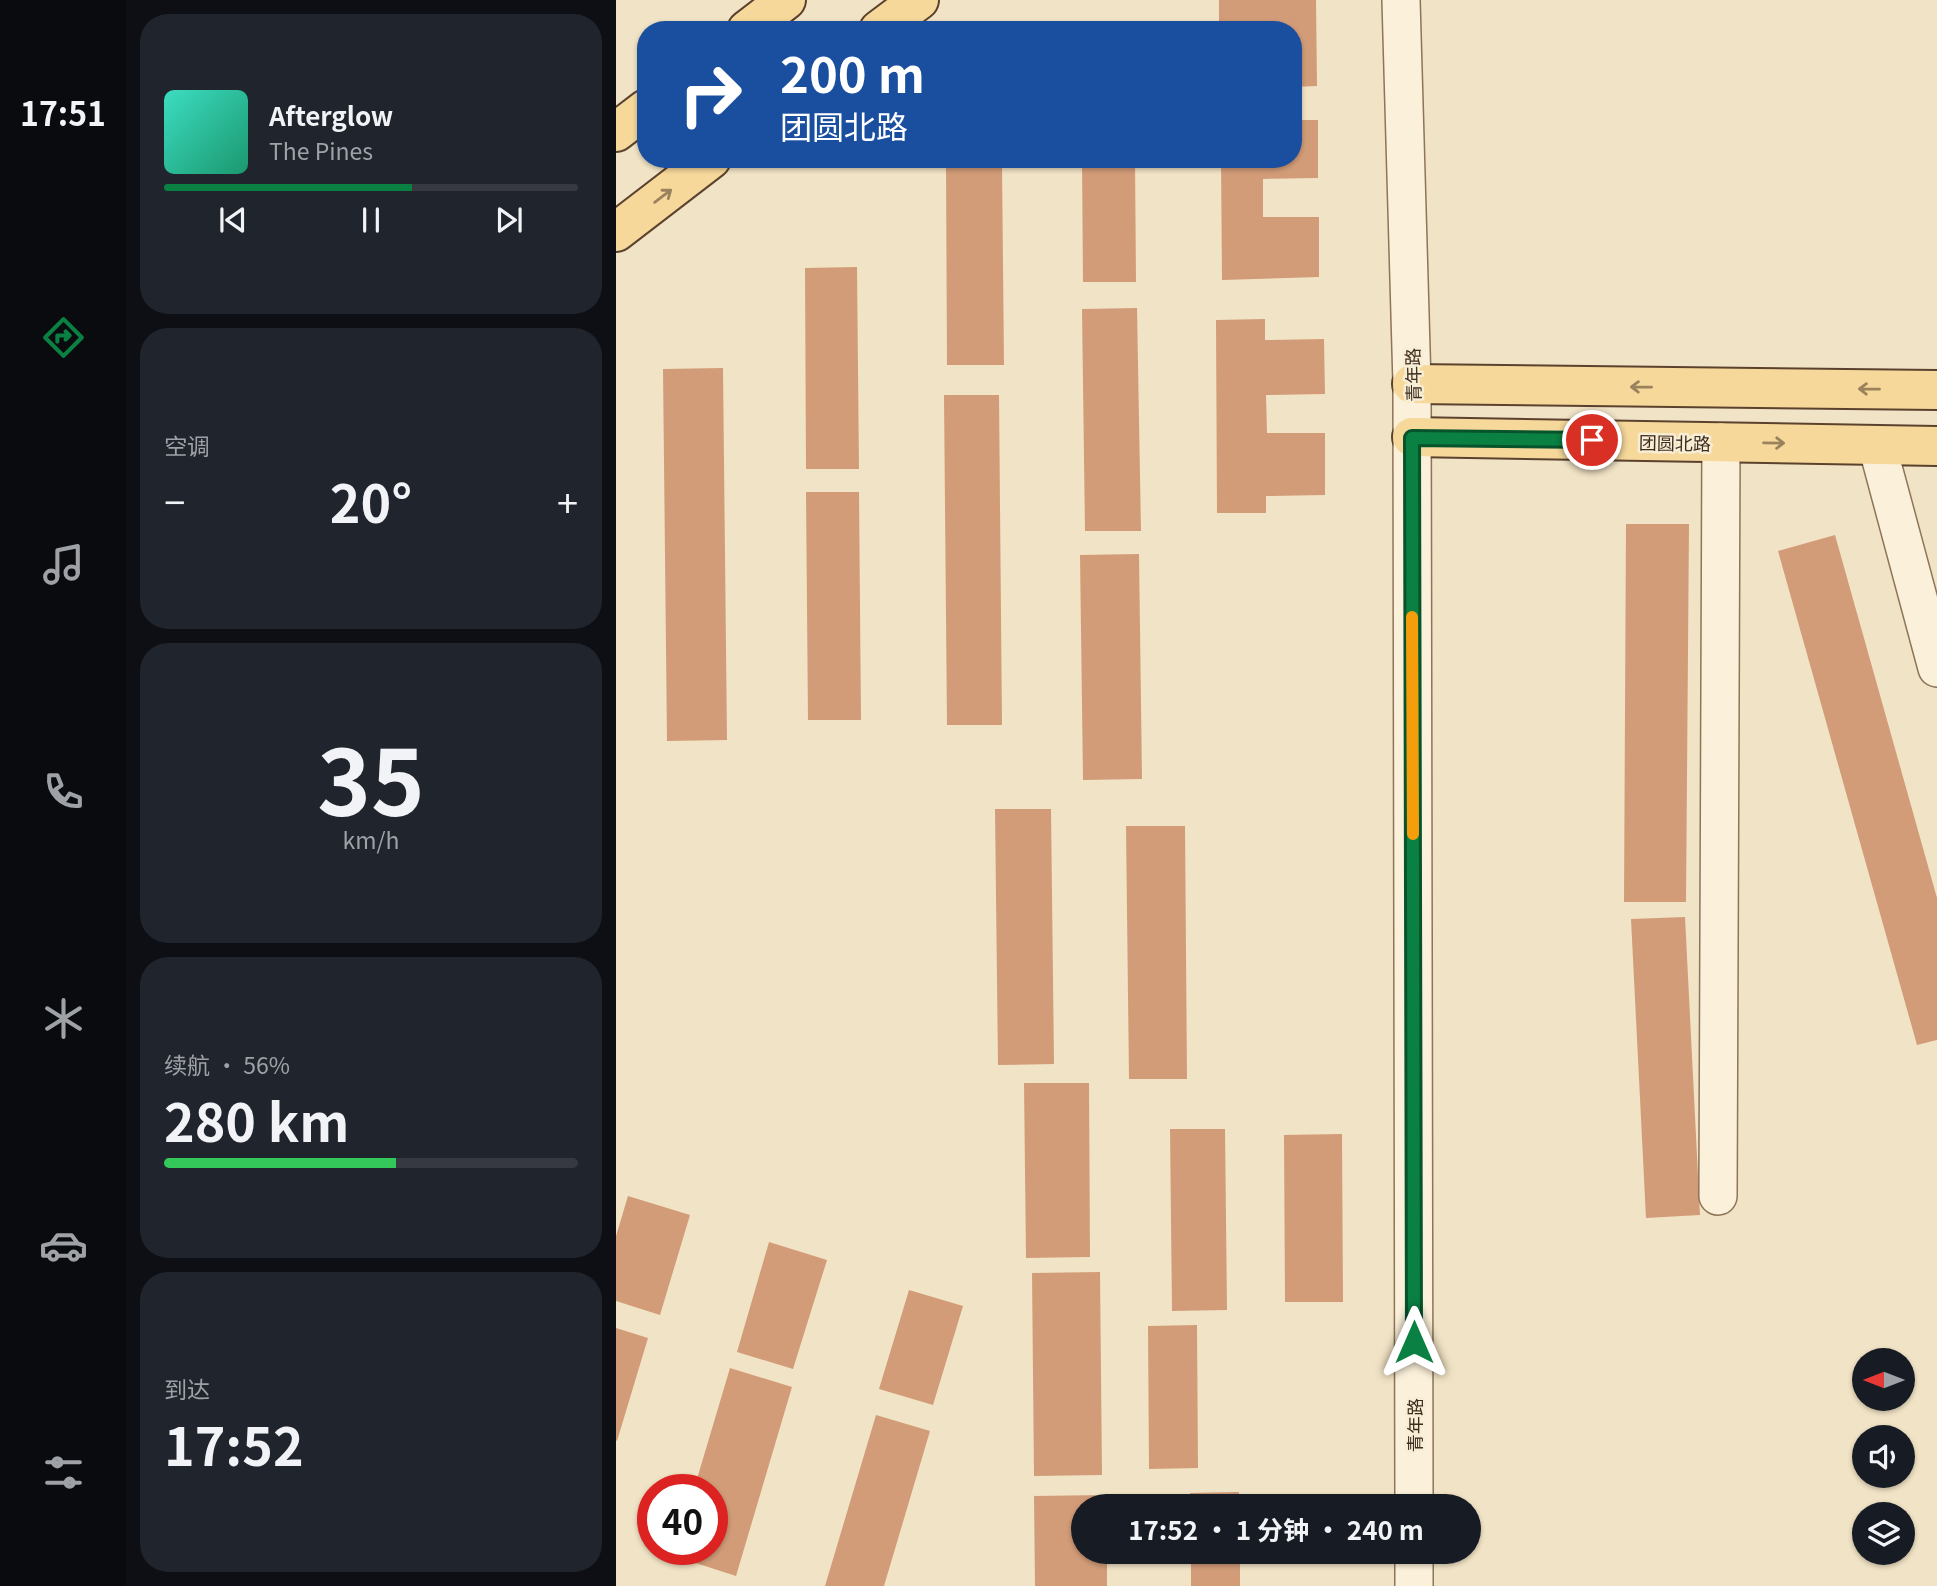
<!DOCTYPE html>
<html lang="zh">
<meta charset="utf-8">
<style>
:root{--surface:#171b24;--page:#20242c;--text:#f1f3f6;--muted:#9ea1a6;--line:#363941;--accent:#0b8043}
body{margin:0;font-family:Georgia,"Noto Sans SC",serif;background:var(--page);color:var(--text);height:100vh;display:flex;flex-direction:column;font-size:26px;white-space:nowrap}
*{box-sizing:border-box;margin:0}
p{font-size:23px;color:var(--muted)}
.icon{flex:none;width:38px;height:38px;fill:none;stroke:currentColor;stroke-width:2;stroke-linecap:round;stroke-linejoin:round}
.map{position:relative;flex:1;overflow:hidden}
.sheet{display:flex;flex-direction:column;gap:14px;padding:14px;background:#0d0f14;width:490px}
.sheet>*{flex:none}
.hud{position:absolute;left:21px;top:21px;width:665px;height:147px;border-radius:28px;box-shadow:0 2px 5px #0004;background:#1a4fa0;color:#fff;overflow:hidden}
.needle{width:46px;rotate:270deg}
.tools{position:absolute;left:1236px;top:1348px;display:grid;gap:14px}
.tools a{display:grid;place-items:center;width:63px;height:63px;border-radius:50%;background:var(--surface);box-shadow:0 2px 5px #0004;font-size:35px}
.speed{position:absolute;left:21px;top:1474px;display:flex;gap:14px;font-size:35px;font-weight:700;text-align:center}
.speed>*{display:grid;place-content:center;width:91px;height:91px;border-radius:50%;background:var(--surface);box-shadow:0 2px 5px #0004;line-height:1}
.speed .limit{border:10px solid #d22;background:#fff;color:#111}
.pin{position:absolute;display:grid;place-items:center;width:60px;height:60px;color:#fff;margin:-30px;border:4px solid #fff;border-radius:50%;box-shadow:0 2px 7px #0007}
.me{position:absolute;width:77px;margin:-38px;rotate:0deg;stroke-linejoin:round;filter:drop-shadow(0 0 5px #0008)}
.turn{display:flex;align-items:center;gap:24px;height:147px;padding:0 28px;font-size:32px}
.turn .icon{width:91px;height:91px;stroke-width:2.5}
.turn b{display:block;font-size:49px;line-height:60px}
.big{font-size:52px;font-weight:700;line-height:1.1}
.sheet .tile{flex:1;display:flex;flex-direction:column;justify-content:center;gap:10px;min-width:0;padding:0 24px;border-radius:28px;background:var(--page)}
.sheet .dial{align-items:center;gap:0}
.dial b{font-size:91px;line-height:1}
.song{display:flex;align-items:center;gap:21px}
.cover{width:84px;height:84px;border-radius:10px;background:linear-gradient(135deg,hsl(170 70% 55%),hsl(160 70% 35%))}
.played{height:7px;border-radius:4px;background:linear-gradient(90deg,var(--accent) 60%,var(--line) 60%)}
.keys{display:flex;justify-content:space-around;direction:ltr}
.heat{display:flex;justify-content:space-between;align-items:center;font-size:38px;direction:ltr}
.charge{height:10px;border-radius:5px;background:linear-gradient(90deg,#34c759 56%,var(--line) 0)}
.trip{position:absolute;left:455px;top:1494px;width:410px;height:70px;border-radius:35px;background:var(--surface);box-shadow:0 2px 5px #0004;font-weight:700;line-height:70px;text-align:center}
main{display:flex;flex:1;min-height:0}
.tab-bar{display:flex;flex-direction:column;width:126px;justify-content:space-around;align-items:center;background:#090b0e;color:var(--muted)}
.tab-bar .icon{width:49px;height:49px}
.tab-bar .selected{color:var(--accent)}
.tab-bar b{font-size:32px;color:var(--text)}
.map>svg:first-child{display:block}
</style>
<main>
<nav class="tab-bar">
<b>17:51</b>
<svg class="icon selected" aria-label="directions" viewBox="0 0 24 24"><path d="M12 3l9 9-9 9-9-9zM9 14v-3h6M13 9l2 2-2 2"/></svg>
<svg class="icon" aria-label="music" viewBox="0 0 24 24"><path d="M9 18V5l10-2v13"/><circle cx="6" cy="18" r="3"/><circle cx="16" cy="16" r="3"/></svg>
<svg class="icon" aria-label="phone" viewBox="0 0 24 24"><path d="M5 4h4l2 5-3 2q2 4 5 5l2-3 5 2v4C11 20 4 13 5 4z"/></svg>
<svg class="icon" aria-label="climate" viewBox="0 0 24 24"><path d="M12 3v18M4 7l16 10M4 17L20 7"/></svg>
<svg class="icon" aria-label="car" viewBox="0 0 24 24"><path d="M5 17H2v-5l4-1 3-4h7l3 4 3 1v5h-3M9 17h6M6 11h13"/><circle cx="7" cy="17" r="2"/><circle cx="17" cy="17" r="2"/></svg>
<svg class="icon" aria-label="filters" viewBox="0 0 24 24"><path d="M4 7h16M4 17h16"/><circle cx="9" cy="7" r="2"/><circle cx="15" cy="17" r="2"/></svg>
</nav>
<section class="sheet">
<div class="tile">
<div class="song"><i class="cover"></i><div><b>Afterglow</b><p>The Pines</p></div></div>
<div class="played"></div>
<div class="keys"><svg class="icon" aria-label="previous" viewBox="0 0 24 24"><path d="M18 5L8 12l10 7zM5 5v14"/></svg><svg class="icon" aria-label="pause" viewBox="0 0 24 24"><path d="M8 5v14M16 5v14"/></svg><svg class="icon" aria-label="next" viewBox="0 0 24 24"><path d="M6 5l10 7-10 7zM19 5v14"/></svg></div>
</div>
<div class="tile"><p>空调</p>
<div class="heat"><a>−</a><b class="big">20°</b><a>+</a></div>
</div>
<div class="tile dial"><b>35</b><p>km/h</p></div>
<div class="tile"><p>续航 · 56%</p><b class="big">280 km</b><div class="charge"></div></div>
<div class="tile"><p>到达</p><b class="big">17:52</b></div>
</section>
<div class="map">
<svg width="1321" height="1586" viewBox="0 0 1321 1586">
<rect width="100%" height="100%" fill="#f1e3c5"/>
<path fill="#d29c78" d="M603,0h97l1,86 -24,1v-57h-74z
M677,120h25v58l-55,1v38h56v60l-97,3 -1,-121h72z
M466,159h53l1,123h-53z
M330,163h56l2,202h-57z
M241,267l2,202h-53l-1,-201z
M521,308l4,223h-56l-3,-222z
M649,319v21l59,-1 1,55 -59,1 1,38h58v62l-59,1v17h-49l-1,-193z
M107,368l4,372 -60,1 -4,-372z
M328,395h55l3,330h-55z
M190,492h53l2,228h-53z
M1010,524h63l-3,378h-62z
M1219,535l102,363v142l-20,5 -139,-494z
M523,554l3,225 -59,1 -3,-225z
M379,809h56l3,255 -56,1z
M510,826h59l2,253h-58z
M1069,917l15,298 -54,3 -15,-299z
M408,1083h65l1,174 -64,1z
M554,1129h55l2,181 -55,1z
M726,1134l1,168h-58l-1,-167z
M12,1196l62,19 -30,100 -44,-14v-65z
M153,1242l58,18 -34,109 -56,-17z
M484,1272l2,203 -68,1 -2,-203z
M293,1290l54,16 -30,99 -54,-16z
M581,1325l1,143 -49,1 -1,-143z
M0,1328l32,10 -31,103 -1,-1z
M114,1368l62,19 -56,189 -62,-20 2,-7h36v-60h-18z
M260,1415l54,16 -46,155h-59z
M623,1492v15h-49v-14z
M490,1495v12h-23v45h24v34h-72l-1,-90z
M575,1552h49v34h-49z"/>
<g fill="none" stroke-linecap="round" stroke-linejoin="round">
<defs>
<path id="minor" d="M785,0l11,384 2,1123
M1261,445l60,223
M1102,1196l3,-754
M798,1552v34"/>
<path id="major" d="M131,30l39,-30
M263,30l40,-30
M0,132l30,-23
M0,232l95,-73
M796,384l525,6
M796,437l525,9"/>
</defs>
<use href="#minor" stroke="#8e7459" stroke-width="40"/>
<use href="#major" stroke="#5b422e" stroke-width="42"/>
<use href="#minor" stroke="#fbf0d9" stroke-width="37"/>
<use href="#major" stroke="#f6d89b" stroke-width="38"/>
</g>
<defs><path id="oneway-shaft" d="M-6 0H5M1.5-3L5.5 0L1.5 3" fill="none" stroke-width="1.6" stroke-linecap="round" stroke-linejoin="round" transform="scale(1.75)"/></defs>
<g stroke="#9a825c">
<use href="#oneway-shaft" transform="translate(47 196) rotate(-37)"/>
<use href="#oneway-shaft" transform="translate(1025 387) rotate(-179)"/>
<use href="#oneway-shaft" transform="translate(1253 389) rotate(-179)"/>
<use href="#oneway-shaft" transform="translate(1158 443) rotate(1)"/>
</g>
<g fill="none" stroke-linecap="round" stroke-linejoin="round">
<defs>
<path id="route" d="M798,1342l-2,-904 180,2"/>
</defs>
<use href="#route" stroke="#07532c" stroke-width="18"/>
<use href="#route" stroke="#0b8043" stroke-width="12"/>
<path stroke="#f59e0b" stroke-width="12" d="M796,617l1,217"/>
</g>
<g text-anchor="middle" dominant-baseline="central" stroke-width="5" stroke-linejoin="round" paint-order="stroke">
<g font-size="18" fill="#3d2d1e" stroke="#f8edd5">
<text transform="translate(796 375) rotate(-91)">青年路</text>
<text transform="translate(1059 442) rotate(1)">团圆北路</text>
<text transform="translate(798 1425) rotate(-90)">青年路</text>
</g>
</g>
</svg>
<div class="tools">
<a><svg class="needle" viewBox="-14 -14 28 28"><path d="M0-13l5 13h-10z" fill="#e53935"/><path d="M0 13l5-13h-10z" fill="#9ea1a6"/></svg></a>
<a><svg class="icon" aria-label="sound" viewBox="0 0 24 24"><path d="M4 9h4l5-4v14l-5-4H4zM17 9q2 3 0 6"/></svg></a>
<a><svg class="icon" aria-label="layers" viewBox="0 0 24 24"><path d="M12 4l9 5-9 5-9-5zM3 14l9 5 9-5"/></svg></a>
</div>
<div class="speed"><div class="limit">40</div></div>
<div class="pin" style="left:976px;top:440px;background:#d93025"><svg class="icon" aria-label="arrive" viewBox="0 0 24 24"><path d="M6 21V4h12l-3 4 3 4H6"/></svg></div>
<svg class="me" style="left:798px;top:1342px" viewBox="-20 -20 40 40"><path d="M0-17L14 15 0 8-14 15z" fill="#0b8043" stroke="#fff" stroke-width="4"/></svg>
<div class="trip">17:52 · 1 分钟 · 240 m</div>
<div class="hud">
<div class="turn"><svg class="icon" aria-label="right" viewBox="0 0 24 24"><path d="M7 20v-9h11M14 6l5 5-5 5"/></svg><div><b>200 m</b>团圆北路</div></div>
</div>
</div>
</main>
